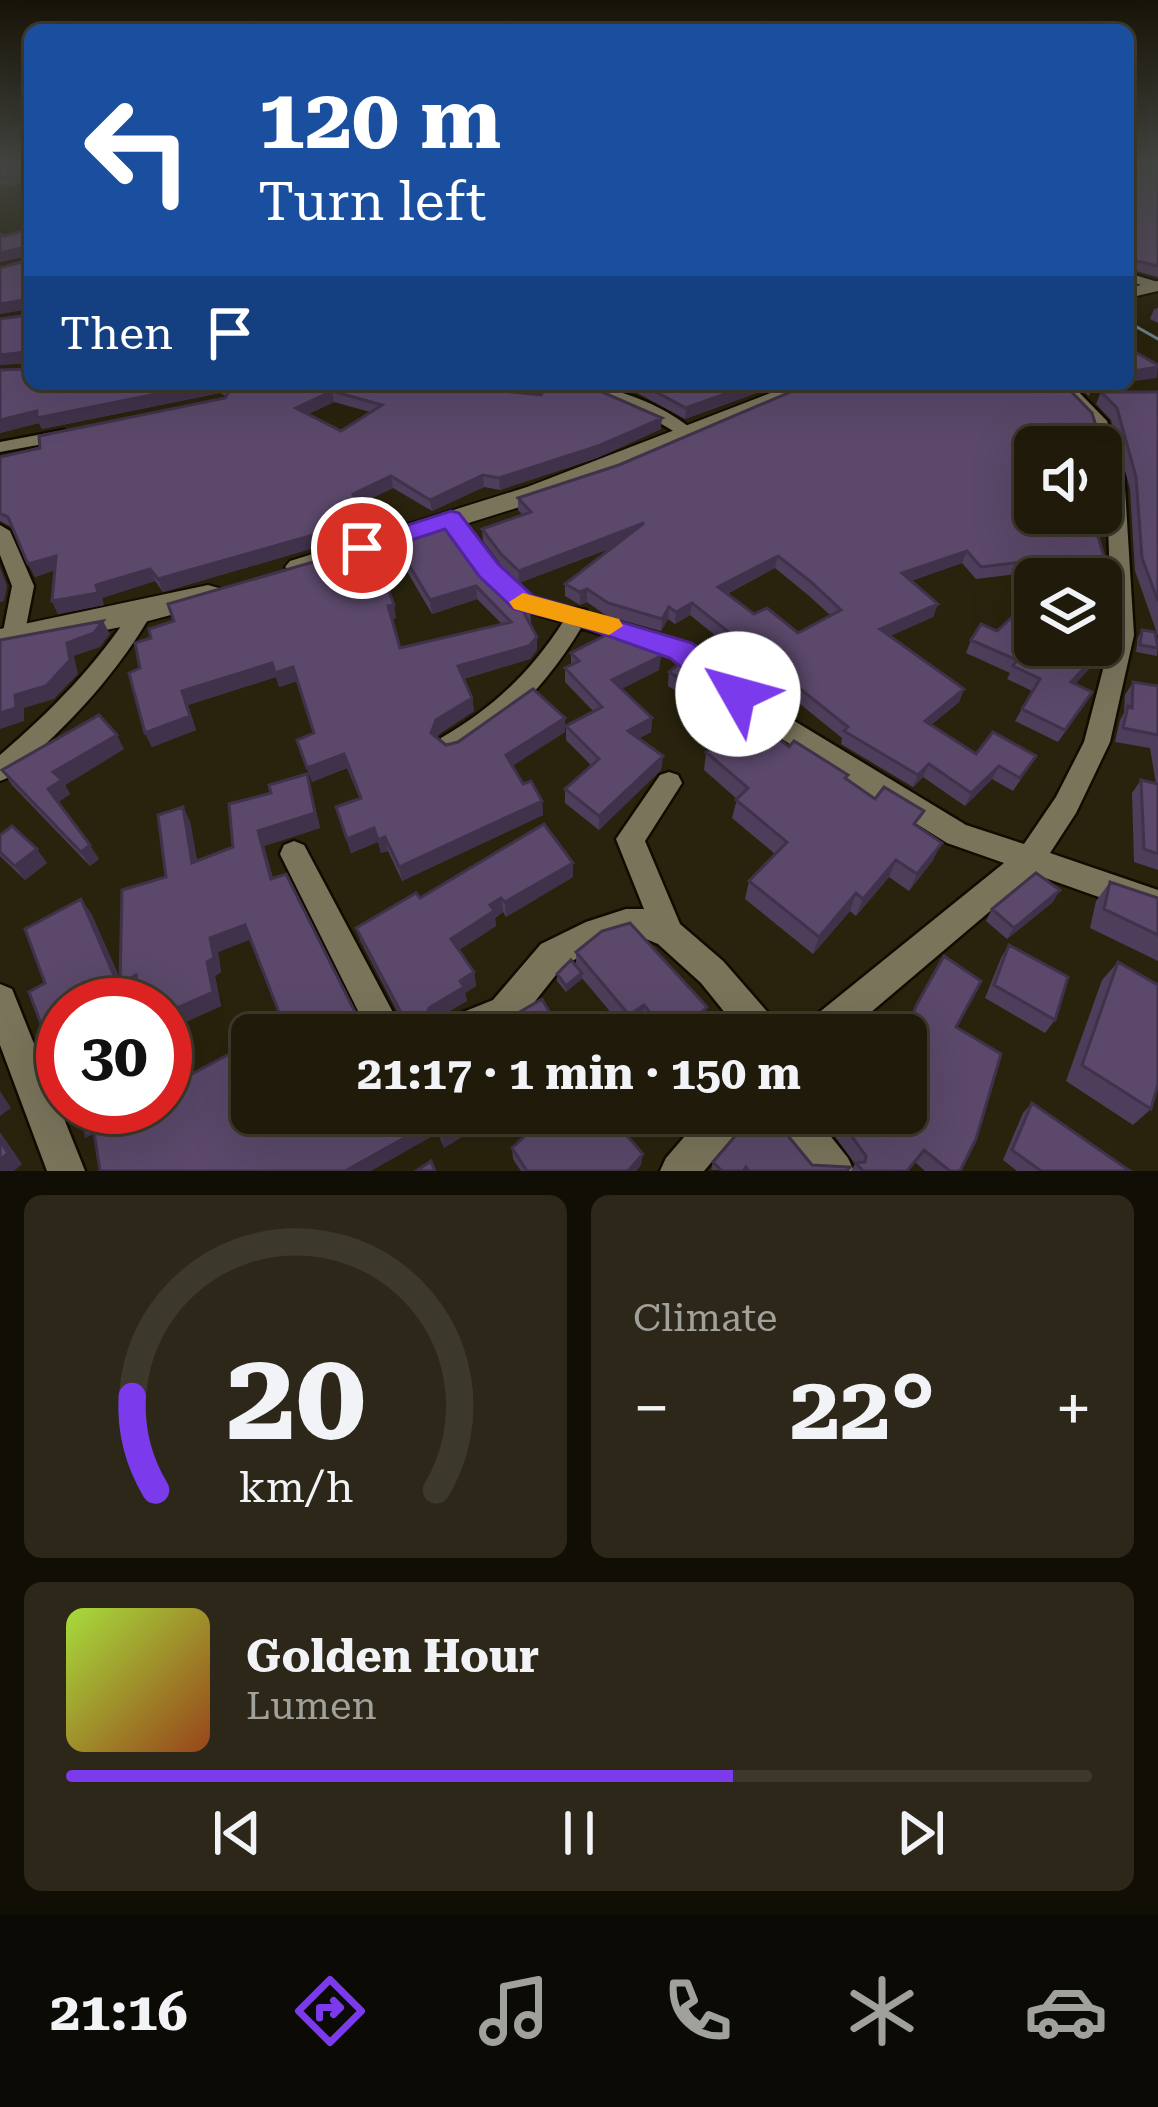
<!DOCTYPE html>
<meta charset="utf-8">
<style>
:root{--surface:#1f1a0a;--page:#2c2718;--text:#f1f3f6;--muted:#a1a19c;--line:#3c382b;--accent:#7c3aed}
body{margin:0;font-family:"Roboto Serif",serif;background:var(--page);color:var(--text);height:100vh;display:flex;flex-direction:column;font-size:45px;white-space:nowrap}
*{box-sizing:border-box;margin:0}
p{font-size:39px;color:var(--muted)}
.icon{flex:none;width:66px;height:66px;fill:none;stroke:currentColor;stroke-width:2;stroke-linecap:round;stroke-linejoin:round}
.map{position:relative;height:1171px;overflow:hidden}
.details{display:flex;flex-direction:column;gap:24px;padding:24px;background:#110e06;flex:1}
.details>*{flex:none}
.guide{position:absolute;left:24px;top:24px;width:1110px;height:366px;border-radius:18px;box-shadow:0 12px 48px #0002,0 0 0 3px var(--line);background:#1a4fa0;color:#fff;overflow:hidden}
.buttons{position:absolute;left:1014px;top:426px;display:grid;gap:24px}
.buttons a{display:grid;place-items:center;width:108px;height:108px;border-radius:18px;background:var(--surface);box-shadow:0 12px 48px #0002,0 0 0 3px var(--line);font-size:60px}
.speed{position:absolute;left:36px;top:978px;display:flex;gap:24px;font-size:60px;font-weight:700;text-align:center}
.speed>*{display:grid;place-content:center;width:156px;height:156px;border-radius:50%;background:var(--surface);box-shadow:0 12px 48px #0002,0 0 0 3px var(--line);line-height:1}
.speed .limit{border:18px solid #d22;background:#fff;color:#111}
.pin{position:absolute;display:grid;place-items:center;width:102px;height:102px;color:#fff;margin:-51px;border:6px solid #fff;border-radius:50%;box-shadow:0 3px 12px #0007}
.me{position:absolute;width:132px;margin:-66px;rotate:308deg;stroke-linejoin:round;filter:drop-shadow(0 0 9px #0008)}
.turn{display:flex;align-items:center;gap:42px;height:252px;padding:0 36px;font-size:54px}
.turn .icon{width:156px;height:156px;stroke-width:2.5}
.turn b{display:block;font-size:84px;line-height:102px}
.then{display:flex;align-items:center;height:114px;padding:0 36px;background:#0003;gap:24px;font-size:45px}
.big{font-size:90px;font-weight:700;line-height:1.1}
.details .tile{flex:1;display:flex;flex-direction:column;justify-content:center;gap:18px;min-width:0;padding:0 42px;border-radius:18px;background:var(--page)}
.details .dial{align-items:center;gap:0}
.dial svg{height:312px;overflow:visible;fill:none;stroke:var(--line);stroke-width:7;stroke-linecap:round;text-anchor:middle}
.dial text{fill:var(--text);stroke:none}
.song{display:flex;align-items:center;gap:36px}
.cover{width:144px;height:144px;border-radius:18px;background:linear-gradient(135deg,hsl(80 70% 55%),hsl(20 70% 35%))}
.played{height:12px;border-radius:6px;background:linear-gradient(90deg,var(--accent) 65%,var(--line) 65%)}
.keys{display:flex;justify-content:space-around;direction:ltr}
.heat{display:flex;justify-content:space-between;align-items:center;font-size:66px;direction:ltr}
.details .tiles{flex:1;display:grid;gap:24px;grid-template-columns:1fr 1fr}
.tile:last-child{grid-column:span 2}
.trip{position:absolute;left:231px;top:1014px;width:696px;height:120px;border-radius:18px;background:var(--surface);box-shadow:0 12px 48px #0002,0 0 0 3px var(--line);font-weight:700;line-height:120px;text-align:center}
.dock{display:flex;height:192px;justify-content:space-around;align-items:center;background:#0c0a04;color:var(--muted)}
.dock .icon{width:84px;height:84px}
.dock .active{color:var(--accent)}
.dock b{font-size:54px;color:var(--text)}
.map>svg:first-child{display:block}
</style>
<div class="map">
<svg width="1158" height="1171" viewBox="0 0 1158 1171">
<rect width="100%" height="100%" fill="#29230d"/>
<g fill="none" stroke-linecap="round" stroke-linejoin="round">
<path stroke="#657e8b" stroke-width="3" d="M1128,322l30,17"/>
<defs>
<path id="street" d="M1128,273l30,9v8l-30,-9z
M569,384c42,0 94,20 125,47l-2,4h-12l-42,-25z
M1054,384h17l36,37 17,51 10,163 -24,107 -34,71 -26,40 108,37v28l-124,-44 -190,161h-43l5,-12 198,-160 -57,-20 -197,-124 -77,-63 -92,-28c-32,53 -68,92 -122,124l-9,3 -9,-3 -4,-7 4,-7c52,-30 90,-66 122,-116l-47,-14 -35,-33 -40,-56 10,-6 7,2c21,28 41,61 71,81 17,11 39,11 57,14l3,5 100,29 79,61 198,120 58,19 32,-47 28,-55 28,-107 -6,-163 -15,-50z
M64,430l8,5 -2,4 -70,13v-10z
M0,525l10,6 24,55 -10,51 -3,5h-16l-3,-5 10,-51 -12,-31z
M141,606l11,7c-31,53 -69,97 -115,139 -11,11 -22,24 -37,29v-26c51,-44 97,-90 133,-147z
M669,772l9,3 4,8 -37,58 35,83 43,37 54,62 5,12h-39l-42,-52 -43,-39 -12,-5h-20l-32,10 -31,17 -46,58 -27,11h-59l5,-12 57,-23 48,-56 45,-22 40,-13h18l-28,-70 44,-64z
M294,841l10,4 101,190h-35l-90,-181 4,-9z
M0,984l12,5 73,182h-38l-47,-126z
M705,1113h42l-5,13 -38,45h-44l6,-13z
M770,1113h42l36,45 6,13h-43l-36,-45z"/>
<path id="secondary" d="M1158,281v10l-30,7v-10z
M794,384h31l-280,115 -235,74 -10,3 -15,-9 5,-6 237,-74z
M208,585l11,3 4,7 -4,7 -78,21 -141,28v-22z"/>
</defs>
<use href="#street" stroke="#110c00" stroke-width="5"/>
<use href="#secondary" stroke="#110c00" stroke-width="4"/>
<use href="#street" fill="#7a745b" fill-rule="evenodd"/>
<use href="#secondary" fill="#7a745b" fill-rule="evenodd"/>
</g>
<path fill="#4e3e5b" fill-rule="evenodd" d="M0,163h30v17l-19,6 -11,-2z
M1158,163v114l-29,-8z
M30,229v155h480l-6,7 157,38 -64,29 -97,32 -16,-3 -52,24 -39,-23 -36,17 8,28 -202,59 -8,-11 -53,17 2,7 -46,9 -6,-13 3,-31 -20,7 -22,-49 -13,-7v-64l225,-59 1,-2 -6,-3 -178,36 -3,-6 -39,10v-63l26,-1 2,-6 -28,2v-46l27,-4v-6l-27,5v-46l28,-8v-4l-28,6v-28l4,2zM334,402l36,10 -29,19 -33,-17z
M1158,308v15l-8,-4 4,-10z
M603,384h178l-96,35 -48,-26z
M809,384l292,63h-66l73,123 -3,7 5,43 -7,12h-2l-8,33 -18,19 10,20 -27,38 -43,-21 17,-30 -25,-12 3,-6 -44,-20 5,-13 54,-17 -8,-49 -41,5 -14,-16 -51,18 27,23 -5,13 -43,19 74,53 -5,13 -28,23 45,29 60,2 -23,35 -21,-12 -27,27 -42,-29 -10,10 -72,-43 1,-6 -152,-123 -15,9 -7,-5 -7,12 -54,-15 -20,-14 -7,3 -15,-9v-12l49,-37 -95,36 -17,-17 -19,-25 -1,-12 41,-14 -5,-5v-12l101,-33zM775,568l33,27 22,20 -32,18 -44,-19 -27,-20z
M1076,384h34l-17,2 -4,10z
M1101,392h57v244l-23,-65 -5,-82 -19,-69 -15,-16z
M396,543l81,22 53,45 1,13h-2l8,14v13l-7,9 -66,20 8,19 2,13 -35,23 -2,4 9,7 119,-27v14l-53,34 11,18 19,17 1,14 -141,66 -14,-30 -7,2 -3,-11 -27,11 -15,-46 24,-8 -13,-31 -35,14 -15,-42 17,-6 -17,-53 -18,6 -3,-10 -88,28 8,25 -44,17 -7,-14 -5,-65 11,-30 23,-17 165,-60 57,57 -4,1 8,29 102,-24 -25,-25 -45,15 -34,-58z
M1142,630l16,10 -1,16 -21,-4 2,-15z
M646,639v5l13,26 -38,19 31,29 -1,14 -13,7 25,17 -2,14 -62,60 -34,-27v-14l27,-23 -26,-26v-14l27,-15 -28,-29v-14l6,-3v-12z
M669,672l90,43 -1,8 31,24 57,32 71,48 16,33 -24,31 -20,-14 -33,39 -6,-5 -37,43 -68,-55 4,-18 26,-27 -43,-36 5,-19 -33,-29 2,-18 23,-16 -27,-20 2,-8 -36,-22z
M1133,682l25,6v182l-24,-8 -2,-69 9,-13 15,4 -6,-36 -35,-6 5,-22 4,-7 1,-18z
M124,749l-59,36 5,9 -12,8 41,57 -9,7 -78,-81 -10,-15z
M307,774l13,54 -56,18 9,32 88,146 40,2 2,-4 -42,-80 -5,-14 64,-30 153,-35v14l-67,40 -3,-5 -8,6 1,8 -37,24 15,22 2,14 -11,7 2,8 -35,20 -1,3 35,11 -184,-15 -32,-81 -32,13 3,20 -6,4 6,30 -42,19 14,48 59,40h248l-56,35 -6,-15 -273,-26 -27,-114 -8,5 -4,-5 2,5 -11,7h-54l-7,43 -10,-11 -1,-54 46,-70 29,66 70,-158 7,40 36,-14 38,-54z
M0,835l47,28 -22,17 -25,-24z
M1110,882l48,16v63l-68,-33 6,-27z
M1053,902l-46,37 -21,-18 6,-12z
M1009,945l46,75 -10,13 -60,-35 16,-40z
M576,952l127,74 -10,9h-55l1,-9 -11,7 -46,-55 -16,14 -9,-11v-7l19,-8z
M944,956l12,71 4,144h-35l-10,-9 -7,9h-57l4,-7 -29,-40 6,-11h74v-78h-4l6,-16z
M1118,962l33,147 -18,16 -67,-44 36,-101z
M1032,1103l98,68h-113l-14,-11 20,-47z
M550,1113h62l-3,3 32,49 -5,6h-115l-8,-12 -1,-11z
M775,1120l37,45 35,6 -136,-1 2,-8z"/>
<path fill="#40324a" d="M30,171v9l-19,6 -3,-8z
M29,246l1,9 -30,7v-9z
M29,299l1,10 -30,5v-10z
M25,352l5,11 -30,2v-10z
M1158,367l-1,11 -29,4v-10z
M206,384h12l2,9 -178,36 -3,-6 -39,10v-13l37,-9z
M500,384h10l-14,17 -1,-11z
M753,384h28l-96,35 1,-11z
M332,391l2,11 -36,17 -2,-11z
M662,418l-1,11 -64,29 -97,32 -1,-12z
M483,475l1,12 -52,24 -2,-11z
M391,476l2,12 -38,18 -2,-12z
M363,521l2,12 -202,59 -5,-13z
M644,523v12l-125,48v-12z
M967,551l-5,12 -64,22 4,-12z
M56,556l6,12 -27,9 -7,-13z
M778,556l-3,12 -59,31 2,-12z
M0,567l7,19 -3,15 -4,1z
M150,569l5,12 -53,17 2,7 -46,9 -6,-13z
M476,586l1,13 -45,15 -2,-14z
M587,589v13l-7,3v-13z
M692,603l-2,12 -15,9 1,-12z
M938,604l-5,13 -57,25 4,-13z
M394,605l2,13 -5,2 -3,-14z
M669,607l-1,12 -7,12 1,-12z
M103,621l7,13 -10,13 -26,9 4,18 -24,25 -30,9v13l-24,8v-16l15,-18 52,-52z
M537,637v13l-7,9 -70,21 -2,-14z
M1099,652l-6,13 -29,30 7,-13z
M661,656l-2,14 -47,24v-14z
M272,663l21,4 4,14 -18,6 -3,-10 -88,28 8,25 -44,17 -7,-14 37,-42z
M964,689l-5,13 -39,32 5,-13z
M472,698l2,13 -35,23 -6,13 -2,-14 5,-13z
M742,717l-2,13 -10,7 2,-13z
M565,718v14l-58,37 -1,-14z
M652,718l-1,14 -24,13 1,-14z
M117,735l7,14 -59,36 5,9 -13,9 -9,-14 5,-17z
M344,754l3,14 -35,14 -5,-14z
M663,756l-2,14 -62,60v-14z
M929,764l-6,13 -10,10 5,-12z
M999,766l-7,13 -27,27 6,-13z
M307,774l13,54 -56,18 13,47 -6,-14 -13,-48z
M542,801l1,14 -141,66 -3,-14z
M183,807l7,14 10,56 -8,-14z
M374,828l4,14 -27,11 -4,-14z
M385,837l3,14 -7,2 -3,-13z
M942,843l-9,17 -24,31 8,-17z
M90,845l9,14 -9,7 -9,-14z
M37,849l10,14 -22,17 -10,-14z
M896,860l-7,17 -33,39 7,-17z
M573,863v14l-67,40 -1,-15z
M1060,890l-7,12 -46,37 7,-11z
M856,893l-6,18 -37,43 6,-17z
M501,898l2,14 -8,6 1,8 -42,27 -3,-14z
M81,899l10,14 31,70 14,-8 9,14 -15,9 -4,-5 2,5 -11,7h-21l-2,-6z
M245,925l7,14 -34,13 3,20 -6,4 6,30 -42,19 18,63 -9,-12 -18,-65 37,-49 3,-24z
M474,972l2,14 -11,7 2,8 -35,20 -5,14 -4,-12 6,-15z
M582,973v6l-16,13v-6z
M644,1005l-2,19 -14,9 1,-18z
M707,1007l-4,19 -10,9h-17z
M0,1091l11,17 -11,8z
M479,1113h21l-56,35 -3,-12z
M435,1121l3,12 -67,38h-26z
M0,1132l22,32 -8,7h-14z
M643,1154l-2,11 -5,6h-8z"/>
<path fill="#5b486a" stroke="#40324a" stroke-width="3" fill-rule="evenodd" d="M0,163h30v8l-22,7 -8,-1z
M1128,163h30v103l-25,-6 -5,3z
M30,229v155h176l-169,34v-7l-37,9v-50l26,-1 4,-12 -5,-5 -25,3v-36l27,-4 2,-16 -29,5v-36l28,-8 1,-14 -29,7v-19l4,2z
M1128,348l30,17v2l-30,5z
M220,384h280l-5,6 46,5 7,-11h36l78,34 -64,28 -99,32 -16,-3 -53,25 -39,-24 -38,18 10,27 -205,58 -8,-10 -54,16 2,8 -46,8 4,-45 -28,8 -20,-47 -8,-4v-56l40,-9 -1,-12 186,-38 5,-8zM332,391l50,14 -41,26 -45,-23z
M641,384h112l-67,24z
M809,384h255l28,29 12,39 -3,5v-10h-15l-2,-4 -11,4h-38v66h56l17,57h-4l6,50 -8,-2 -1,14v-53h-66v66h65l-1,7 -28,30 21,10 -27,38 -43,-21 18,-30 -27,-13 4,-6 -46,-20 10,-16 16,7 16,-15 21,11 -12,-65 -41,5 -14,-16 -65,22 36,31 -58,25 84,60 -39,32 51,33 17,-22 43,24 -16,22 -21,-12 -28,27 -42,-29 -11,11 -74,-44 4,-4 -156,-124 -16,9 -7,-5 -7,12 -54,-16 -21,-14 -7,3 -15,-8 79,-61 -125,48 -18,-17 -19,-25 49,-17 -13,-14 101,-33zM778,556l33,26 30,28 -43,23 -31,-25 -13,6 -36,-27z
M1101,392h57v209l-16,-43 -6,-81 -19,-69z
M449,527l28,38 53,45 -9,-3 16,30 -8,9 -71,20 14,32 -36,22 -5,13 15,12 12,-3 75,-53 32,29 -59,37 17,29 8,-3 11,20 -143,66 -14,-30 -7,3 -4,-12 -27,11 -11,-32 25,-9 -17,-44 -37,14 -10,-28 17,-7 -21,-66 -18,6 -3,-10 -90,28 8,25 -45,17 -16,-60 11,-5 -5,-25 16,-5 -2,-9 25,-8 -6,-17 169,-49 2,6 35,-11 20,55 -6,1 12,42 111,-26 -35,-36 -46,14 -34,-57z
M103,621l-9,12 -27,10 3,17 -24,26 -31,9 1,13 -16,5v-73z
M616,630l30,9 -2,4 17,13 -49,24 40,38 -24,13 35,25 -64,60 -34,-27 34,-30 -33,-33 36,-19 -37,-39 14,-7 -8,-8z
M1142,630l13,2 3,16 -18,-3z
M686,658l73,57 -3,6 -3,-2 -3,2 -8,-4 -10,7 -28,-21 7,-5 -42,-26z
M1133,682l25,4v49l-35,-7 5,-22 4,2z
M99,715l18,20 -64,37 9,8 -14,9 42,56 -9,7 -79,-82z
M753,719l36,28 5,-6 54,34 -3,3 30,21 9,-12 40,24 -10,13 28,19 -25,31 -21,-14 -33,39 -7,-6 -37,44 -70,-56 38,-39 -51,-42 12,-12 -42,-36z
M307,774l8,39 -57,18 13,48 15,-5 75,150 40,2 4,-6 -49,-92 60,-35 4,5 124,-74 29,39 -68,39 -4,-4 -11,7 4,6 -43,28 23,33 -14,9 4,6 -35,21 -6,15 39,3 4,9h-209l25,-15 -37,-95 -35,13 4,20 -7,4 6,30 -43,19 18,65 64,-34v71h227l-38,23 -6,-15 -90,50h-245l-6,-39 -8,4 -5,-29h84v-102h-25l-4,-30 -16,9 2,-94 44,-13 -8,-62 25,-8 9,56 41,-16 -4,-43 42,-11 -2,-8z
M1141,780l17,4v70l-14,-5z
M12,826l25,23 -22,17 -15,-14v-17z
M1036,873l24,17 -46,38 -22,-19z
M1110,882l48,16v37l-54,-26z
M81,899l37,86 -24,14 2,6h-33v67l-11,-38 -6,3 -17,-45 16,-9 -20,-54z
M630,923l77,84 -31,28h-29l-8,-9 12,-12 -7,-9 -15,10 -53,-63 26,-21z
M1009,945l59,32 -13,43 -61,-35z
M944,956l37,25 -25,46 45,27 -25,85 -16,32h-10l-26,-21 -17,21h-44l-7,-8 9,-1 1,-6 -31,-43h71v-78h-2l13,-31z
M571,960l11,13 -16,13 -9,-12z
M1118,962l40,23v99l-7,25 -69,-44z
M542,999l20,36h-82z
M1032,1103l98,68h-89l-29,-21z
M550,1113h57l36,41 -15,17h-101l-15,-23z
M755,1113h19l1,7 37,45 38,2 -3,4h-98l-3,-4 -3,4h-21l-9,-9z
M0,1141l8,12 -8,7z
M431,1161l4,10h-19z"/>
<linearGradient id="sky" x2="0" y2="1"><stop stop-color="#171307"/><stop offset="0.5" stop-color="#434540"/><stop offset="1" stop-color="#434540" stop-opacity="0"/></linearGradient>
<rect width="1158" height="327" fill="url(#sky)"/>
<path fill="#7c3aed" stroke="#51269a" stroke-width="3" d="M451,511l8,2 39,51 35,32 159,47 57,42 5,9 -5,8h-22l-57,-44 -98,-35 -58,-14 -35,-33 -34,-47 -83,27 -13,-8 3,-5z"/>
<path fill="#f59e0b" d="M523,593l96,26 4,7 -14,9 -95,-26 -5,-7z"/>
</svg>
<div class="buttons">
<a><svg class="icon" aria-label="sound" viewBox="0 0 24 24"><path d="M4 9h4l5-4v14l-5-4H4zM17 9q2 3 0 6"/></svg></a>
<a><svg class="icon" aria-label="layers" viewBox="0 0 24 24"><path d="M12 4l9 5-9 5-9-5zM3 14l9 5 9-5"/></svg></a>
</div>
<div class="speed"><div class="limit">30</div></div>
<div class="pin" style="left:362px;top:548px;background:#d93025"><svg class="icon" aria-label="arrive" viewBox="0 0 24 24"><path d="M6 21V4h12l-3 4 3 4H6"/></svg></div>
<svg class="me" style="left:738px;top:694px" viewBox="-20 -20 40 40"><circle r="19" fill="#fff"/><path d="M0-13L10 11 0 6-10 11z" fill="#7c3aed"/></svg>
<div class="trip">21:17 · 1 min · 150 m</div>
<div class="guide">
<div class="turn"><svg class="icon" aria-label="left" viewBox="0 0 24 24"><path d="M17 20v-9H6M10 6l-5 5 5 5"/></svg><div><b>120 m</b>Turn left</div></div>
<div class="then">Then<svg class="icon" aria-label="arrive" viewBox="0 0 24 24"><path d="M6 21V4h12l-3 4 3 4H6"/></svg></div>
</div>
</div>
<section class="details">
<div class="tiles">
<div class="tile dial"><svg viewBox="0 0 100 80">
<path d="M14 69A42 42 0 1 1 86 69"/>
<path d="M14 69A42 42 0 0 1 8 45" stroke="#7c3aed"/>
<text x="50" y="56" font-size="32" font-weight="700">20</text>
<text x="50" y="72" font-size="11">km/h</text>
</svg></div>
<div class="tile"><p>Climate</p>
<div class="heat"><a>−</a><b class="big">22°</b><a>+</a></div>
</div>
<div class="tile">
<div class="song"><i class="cover"></i><div><b>Golden Hour</b><p>Lumen</p></div></div>
<div class="played"></div>
<div class="keys"><svg class="icon" aria-label="previous" viewBox="0 0 24 24"><path d="M18 5L8 12l10 7zM5 5v14"/></svg><svg class="icon" aria-label="pause" viewBox="0 0 24 24"><path d="M8 5v14M16 5v14"/></svg><svg class="icon" aria-label="next" viewBox="0 0 24 24"><path d="M6 5l10 7-10 7zM19 5v14"/></svg></div>
</div>
</div>
</section>
<nav class="dock">
<b>21:16</b>
<svg class="icon active" aria-label="directions" viewBox="0 0 24 24"><path d="M12 3l9 9-9 9-9-9zM9 14v-3h6M13 9l2 2-2 2"/></svg>
<svg class="icon" aria-label="music" viewBox="0 0 24 24"><path d="M9 18V5l10-2v13"/><circle cx="6" cy="18" r="3"/><circle cx="16" cy="16" r="3"/></svg>
<svg class="icon" aria-label="phone" viewBox="0 0 24 24"><path d="M5 4h4l2 5-3 2q2 4 5 5l2-3 5 2v4C11 20 4 13 5 4z"/></svg>
<svg class="icon" aria-label="climate" viewBox="0 0 24 24"><path d="M12 3v18M4 7l16 10M4 17L20 7"/></svg>
<svg class="icon" aria-label="car" viewBox="0 0 24 24"><path d="M5 17H2v-5l4-1 3-4h7l3 4 3 1v5h-3M9 17h6M6 11h13"/><circle cx="7" cy="17" r="2"/><circle cx="17" cy="17" r="2"/></svg>
</nav>
